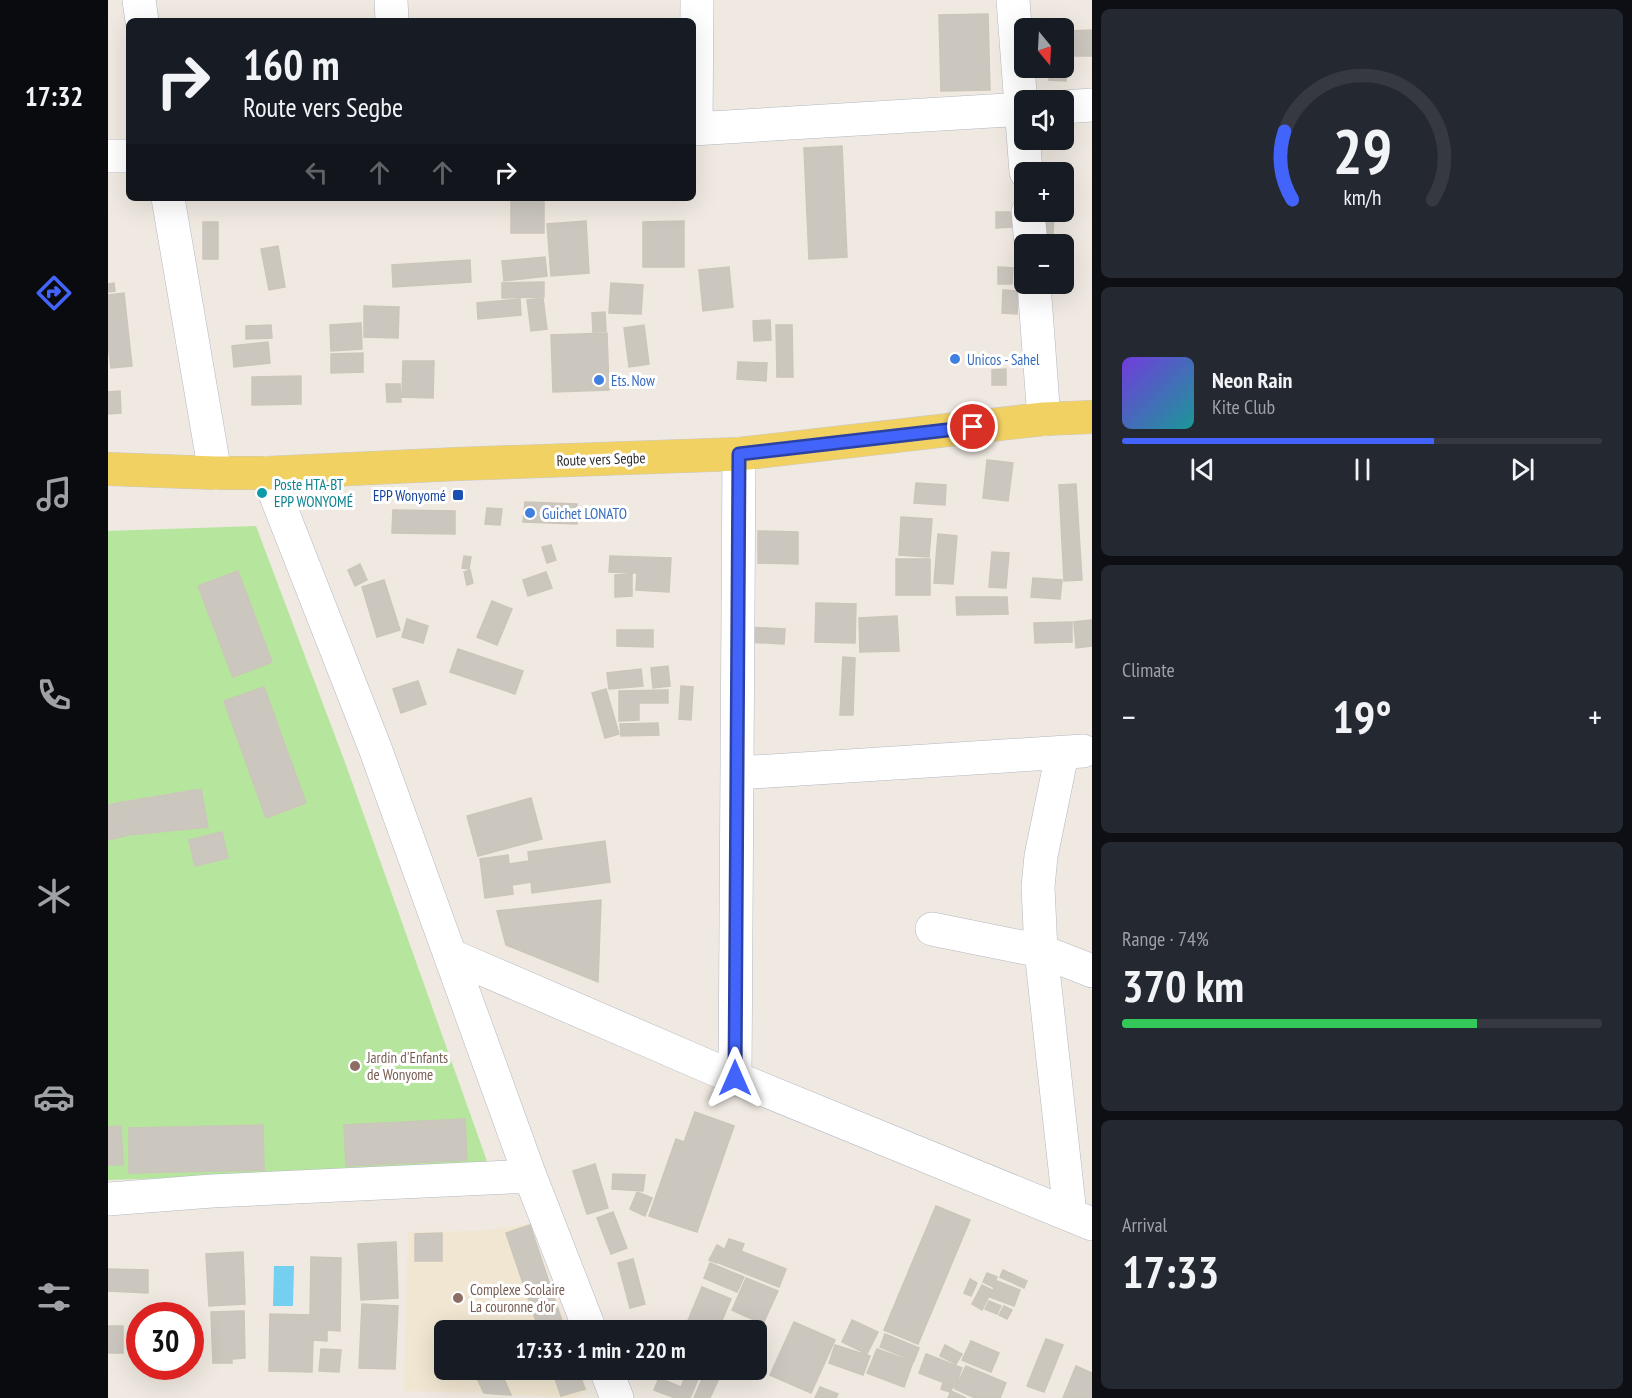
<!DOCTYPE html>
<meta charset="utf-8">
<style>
:root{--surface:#171b24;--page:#242831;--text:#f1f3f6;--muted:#9ea1a6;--line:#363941;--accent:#4264fb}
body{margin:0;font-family:"PT Sans Narrow",sans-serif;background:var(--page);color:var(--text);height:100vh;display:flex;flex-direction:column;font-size:22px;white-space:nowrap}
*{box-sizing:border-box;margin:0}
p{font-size:20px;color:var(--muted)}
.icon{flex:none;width:33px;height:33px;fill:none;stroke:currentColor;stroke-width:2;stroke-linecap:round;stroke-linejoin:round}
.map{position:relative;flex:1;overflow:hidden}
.panel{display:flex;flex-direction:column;gap:9px;padding:9px;background:#0d0f14;width:540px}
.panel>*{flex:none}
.top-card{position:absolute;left:18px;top:18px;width:570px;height:183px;border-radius:9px;box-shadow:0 6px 24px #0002;background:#171b24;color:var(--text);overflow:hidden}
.needle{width:39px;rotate:162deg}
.buttons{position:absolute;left:906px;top:18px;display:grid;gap:12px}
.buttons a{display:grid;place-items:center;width:60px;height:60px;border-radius:9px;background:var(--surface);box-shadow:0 6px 24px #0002;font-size:30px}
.speed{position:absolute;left:18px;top:1302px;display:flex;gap:12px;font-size:30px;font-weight:700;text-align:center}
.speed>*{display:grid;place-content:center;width:78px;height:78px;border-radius:50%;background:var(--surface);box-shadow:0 6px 24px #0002;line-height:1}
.speed .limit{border:9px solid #d22;background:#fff;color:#111}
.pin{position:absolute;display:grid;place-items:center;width:51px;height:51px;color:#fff;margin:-26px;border:3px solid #fff;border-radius:50%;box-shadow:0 2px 6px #0007}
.me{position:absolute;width:66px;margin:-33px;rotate:0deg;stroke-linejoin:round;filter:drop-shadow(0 0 4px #0008)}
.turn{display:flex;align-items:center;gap:21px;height:126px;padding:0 18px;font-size:27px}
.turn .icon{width:78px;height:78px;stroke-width:2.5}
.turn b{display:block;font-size:42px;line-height:51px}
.lanes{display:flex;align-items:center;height:57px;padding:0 18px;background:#0003;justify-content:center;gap:30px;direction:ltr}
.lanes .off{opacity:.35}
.big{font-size:45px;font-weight:600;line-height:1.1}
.panel .tile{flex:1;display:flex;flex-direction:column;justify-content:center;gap:9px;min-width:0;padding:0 21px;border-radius:9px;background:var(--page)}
.panel .dial{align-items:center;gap:0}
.dial svg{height:156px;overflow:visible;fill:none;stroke:var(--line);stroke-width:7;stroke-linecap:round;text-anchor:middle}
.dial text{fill:var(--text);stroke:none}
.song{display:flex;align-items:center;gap:18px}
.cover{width:72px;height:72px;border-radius:9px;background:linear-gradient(135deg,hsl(260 70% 55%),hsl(180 70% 35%))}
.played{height:6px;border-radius:3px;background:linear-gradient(90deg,var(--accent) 65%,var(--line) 65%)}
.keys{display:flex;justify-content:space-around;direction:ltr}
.heat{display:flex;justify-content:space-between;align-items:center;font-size:33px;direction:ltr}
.charge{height:9px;border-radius:4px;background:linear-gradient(90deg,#34c759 74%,var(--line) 0)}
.trip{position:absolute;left:326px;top:1320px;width:333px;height:60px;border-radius:9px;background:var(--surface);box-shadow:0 6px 24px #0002;font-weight:600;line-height:60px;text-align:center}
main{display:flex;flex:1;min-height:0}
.menu{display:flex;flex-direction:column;width:108px;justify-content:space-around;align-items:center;background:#090b0e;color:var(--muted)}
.menu .icon{width:42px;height:42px}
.menu .on{color:var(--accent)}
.menu b{font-size:27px;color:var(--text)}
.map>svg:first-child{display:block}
</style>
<main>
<nav class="menu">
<b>17:32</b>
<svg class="icon on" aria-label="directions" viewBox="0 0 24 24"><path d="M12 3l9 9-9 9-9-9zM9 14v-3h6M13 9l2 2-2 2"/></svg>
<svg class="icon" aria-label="music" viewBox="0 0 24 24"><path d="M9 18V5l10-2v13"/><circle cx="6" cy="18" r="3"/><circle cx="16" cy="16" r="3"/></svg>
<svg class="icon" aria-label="phone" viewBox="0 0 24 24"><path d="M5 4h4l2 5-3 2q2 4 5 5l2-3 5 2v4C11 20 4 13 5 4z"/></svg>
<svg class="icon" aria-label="climate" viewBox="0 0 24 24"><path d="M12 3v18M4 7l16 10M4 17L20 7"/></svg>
<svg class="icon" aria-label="car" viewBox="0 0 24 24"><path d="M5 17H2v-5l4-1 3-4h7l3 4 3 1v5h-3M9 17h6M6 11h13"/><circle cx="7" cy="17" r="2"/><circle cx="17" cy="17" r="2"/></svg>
<svg class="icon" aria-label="filters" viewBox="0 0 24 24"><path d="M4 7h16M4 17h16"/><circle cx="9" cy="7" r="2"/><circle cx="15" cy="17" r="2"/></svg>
</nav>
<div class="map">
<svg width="984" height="1398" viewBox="0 0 984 1398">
<rect width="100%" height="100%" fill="#efe9e1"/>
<path fill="#f0e6d1" d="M422,1224l37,106h-123v40h137l7,21 -13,7 -91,-5 -80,-2 4,-159 70,-1z"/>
<path fill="#b6e59e" d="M148,526l90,239 142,399 -200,10 -180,6v-649z"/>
<path fill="#75cff0" d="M166,1266h20l-1,40h-20z"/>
<path fill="#cbc7bf" stroke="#cbc5ba" stroke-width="1.5" d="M880,14l2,76 -49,1 -2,-76z
M984,30v26h-22v-25z
M956,55h3l-1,26 -17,-1v-12h15z
M734,146l5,111 -38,2 -5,-111z
M403,198h33v35h-33z
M888,212h16v15l-16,1z
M929,213l17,1 -1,20 -17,-1z
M478,221l3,52 -38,3 -4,-52z
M576,221v46h-41v-45z
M95,222h15v37h-15z
M170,246l7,41 -16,3 -8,-41z
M437,257l2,19 -43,5 -2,-20z
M362,260l1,22 -78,5 -1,-22z
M621,267l4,40 -30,4 -4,-41z
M890,267l15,1 -1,16h-14z
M436,282v15l-42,1v-15z
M6,283l1,8 -7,1v-8z
M503,283l32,2 -2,29 -32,-1z
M895,290l15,1 -1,23 -15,-1z
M16,293l8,73 -21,2 -3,-24v-49z
M435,298l4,31 -16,2 -4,-31z
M412,299l1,16 -43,4 -1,-16z
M256,306l35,1 -1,31 -34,-1z
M497,312l1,19 -13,1 -1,-19z
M662,320l1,20 -17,1 -1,-20z
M253,323l1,26 -31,2 -1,-26z
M163,325l1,13 -26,1v-13z
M536,325l5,39 -20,3 -5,-39z
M668,325h16l1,52h-16z
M499,333l2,57 -56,2 -2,-57z
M160,342l2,21 -36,4 -2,-21z
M255,353v19l-32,1v-19z
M295,361h31l-1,37 -31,-1z
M630,362l29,1 -1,18 -29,-2z
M898,369v16h-14v-15z
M193,376v28l-49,1v-28z
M278,384h14l1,18h-14z
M12,391l1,22 -13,1v-22z
M879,460l26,3 -5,38 -25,-3z
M808,483l30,2 -1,20 -31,-2z
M968,484l6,96 -18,1 -5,-96z
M417,502l52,2v20l-54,-2z
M379,508l15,1 -2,16 -15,-1z
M285,510l62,1v23l-63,-1z
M793,517l31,2 -3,38 -30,-2z
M650,531l40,1v32l-40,-1z
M830,534l19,2 -4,48 -19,-1z
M443,545l5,15 -9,3 -5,-16z
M884,552l17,1 -3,35 -17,-1z
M356,556l7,1 -2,12 -7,-1z
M502,556l61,2 -2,34 -33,-2 1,-17 -28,-1z
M788,559h34v36h-34z
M252,564l7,16 -12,6 -7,-16z
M362,570l3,13 -6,2 -3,-13z
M130,571l34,91 -39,15 -35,-91z
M438,572l6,16 -24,8 -5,-16z
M524,574v22l-17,1v-22z
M925,578l29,2 -2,19 -29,-2z
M276,580l16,50 -23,7 -15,-50z
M848,597h51l1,17 -51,1z
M384,601l20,8 -15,36 -20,-8z
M708,603l40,1 -1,39 -40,-1z
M789,616l2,35 -39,1 -1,-34z
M299,619l21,7 -5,17 -21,-6z
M984,620v26l-16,2 -2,-26z
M964,622v20l-37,1 -1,-20z
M638,627l39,2 -1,15 -39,-2z
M509,630h36v17l-36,-1z
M350,649l65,22 -8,23 -65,-22z
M735,657l12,1 -2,57h-13z
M560,666l2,20 -17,2 -2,-20z
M533,669l2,17 -34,3 -2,-16z
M310,681l8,23 -25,9 -8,-24z
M573,686l12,1 -2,33 -12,-1z
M156,687l42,116 -40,15 -42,-117z
M498,689l13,45 -14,4 -13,-45z
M560,690v13h-29v17l-20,1v-30z
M550,723l1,12 -38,1 -1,-12z
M93,789l7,38 -79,8 -6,-33z
M423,798l11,41 -64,17 -11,-40z
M15,802l6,33 -21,5v-35z
M114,832l6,26 -33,8 -6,-26z
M497,841l5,41 -78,11 -1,-11 -19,3 1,9 -28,4 -5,-39 28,-4 1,9 20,-3 -1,-9z
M493,900l-3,82 -92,-37 -9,-34z
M587,1112l39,14 -37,106 -48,-16 27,-77 8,3z
M357,1119l2,41 -121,6 -2,-41z
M155,1125l1,45 -135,3v-45z
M13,1126l2,39h-15v-38z
M487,1164l13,44 -21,6 -14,-43z
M505,1174l32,1 -2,16 -31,-2z
M529,1192l15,6 -7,18 -15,-7z
M828,1206l34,14 -52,124 -34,-14z
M505,1212l14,36 -16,6 -14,-36z
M422,1225l35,105h-26l-28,-82 -5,-15z
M334,1233v28h-27v-27z
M621,1239l15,5 -3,7 45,18 -7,18 -60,-24z
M288,1242l2,56 -37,2 -3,-56z
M609,1245l7,4 -7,14 -8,-3z
M135,1252l2,52 -36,2 -3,-52z
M203,1257l30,1 -1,73 -13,-1v11l-14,-1 -1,32 -43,-1 1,-57 40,1z
M525,1259l12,45 -15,4 -12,-45z
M602,1263l34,14 -7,15 -33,-14z
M0,1269l40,1v23l-40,-2z
M895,1270l24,11 -3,7 -24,-11z
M879,1273l10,4 -4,10 -10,-5z
M638,1278l32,13 -15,33 -31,-14z
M862,1279l7,4 -6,13 -7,-3z
M889,1281l23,9 -6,16 -24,-9z
M874,1285l10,5 -10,20 -10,-6z
M594,1287l29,12 -13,31h-34z
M881,1301l12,5 -4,8 -12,-5z
M254,1304l36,2 -3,63 -36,-1z
M896,1306l8,4 -5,9 -8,-4z
M136,1311l1,47 -13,1v4h-19l-2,-51z
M744,1320l26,12 -11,22 -25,-12z
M686,1322l41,18 -24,53 -41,-18z
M0,1326h15v27h-15z
M777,1334l34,14 -5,13 -34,-14z
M938,1339l17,6 -19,47 -17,-6z
M863,1341l28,12 -8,19 -29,-12z
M727,1345l35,11 -7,19 -34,-12z
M837,1345l17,9 -6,10 -16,-8z
M213,1349l20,1 -2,22 -20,-1z
M769,1349l36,13 -9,25 -37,-14z
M818,1354l36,14 -7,19 -36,-14z
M858,1366l40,17 -6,15h-25l-20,-9z
M968,1366l16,7v25h-29z
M365,1370h27l11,25 -27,-2z
M444,1370h26l7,19 -24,7z
M572,1370h22l-12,28h-15l-21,-8 5,-12 22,9 6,-15z
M598,1370l14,6 -10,22h-16z
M835,1383l10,4 -3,5 -9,-3z
M712,1387l18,7 -2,4h-21z
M843,1391l15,7h-18z"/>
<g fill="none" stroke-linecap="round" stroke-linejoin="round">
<defs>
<path id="minor" d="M31,0l3,21
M283,0l1,21
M905,0l13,172
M956,107l28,-2
M588,128l1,-128
M585,129l331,-20
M0,156h21
M60,198l47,275
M920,212l3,32
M926,284l10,135
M159,473l108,275 155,428 60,154
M629,773l346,-22
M824,929l109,22 51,20
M342,955l285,123 357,146
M627,1078l4,-624
M0,1199l104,-8 318,-15
M962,1214l-29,-263 -3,-64 3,-31 20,-97 10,-7
M498,1370l11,28"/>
<path id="major" d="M0,469l107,4h52l190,-9 282,-10 305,-35 48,-2"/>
</defs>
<use href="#minor" stroke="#b4b7c1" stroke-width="34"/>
<use href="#major" stroke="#c9c9c9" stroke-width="34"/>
<use href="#minor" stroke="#fff" stroke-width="33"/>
<use href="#major" stroke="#f2d163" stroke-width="33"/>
</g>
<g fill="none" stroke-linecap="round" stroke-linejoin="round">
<defs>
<path id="route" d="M627,1078l4,-624 234,-27"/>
</defs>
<use href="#route" stroke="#2b41a3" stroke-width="15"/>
<use href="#route" stroke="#4264fb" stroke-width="10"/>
</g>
<g fill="#3f7fe0" stroke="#fff" stroke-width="2">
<circle cx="847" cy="359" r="6"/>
<circle cx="491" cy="380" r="6"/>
<circle cx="422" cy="513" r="6"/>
</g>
<circle fill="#0f9aa8" stroke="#fff" stroke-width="2" cx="154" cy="493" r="6"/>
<rect fill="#1a4fb4" stroke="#fff" stroke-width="2" x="344" y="489" width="12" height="12" rx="3"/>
<g fill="#8d6e63" stroke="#fff" stroke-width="2">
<circle cx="247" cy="1066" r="6"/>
<circle cx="350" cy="1298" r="6"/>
</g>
<g text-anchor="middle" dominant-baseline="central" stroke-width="6" stroke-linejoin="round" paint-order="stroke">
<g font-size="15" fill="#366cbe" stroke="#fff" text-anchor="start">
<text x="859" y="359">Unicos - Sahel</text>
<text x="503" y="380">Ets. Now</text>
<text x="434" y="513">Guichet LONATO</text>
</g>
<g font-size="15" fill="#2e2e2e" stroke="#fff">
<text transform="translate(493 459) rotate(-2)">Route vers Segbe</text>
</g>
<g font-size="15" fill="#0d838f" stroke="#fff" text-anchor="start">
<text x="166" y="484">Poste HTA-BT<tspan x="166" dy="17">EPP WONYOMÉ</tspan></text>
</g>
<g font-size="15" fill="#164399" stroke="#fff" text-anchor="end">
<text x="338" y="495">EPP Wonyomé</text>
</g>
<g font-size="15" fill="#785e54" stroke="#fff" text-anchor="start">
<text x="259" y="1057">Jardin d'Enfants<tspan x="259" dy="17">de Wonyome</tspan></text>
<text x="362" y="1289">Complexe Scolaire<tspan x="362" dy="17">La couronne d'or</tspan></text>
</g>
</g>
</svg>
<div class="buttons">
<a><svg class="needle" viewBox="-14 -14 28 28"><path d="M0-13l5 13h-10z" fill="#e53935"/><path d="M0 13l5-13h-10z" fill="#9ea1a6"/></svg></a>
<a><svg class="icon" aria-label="sound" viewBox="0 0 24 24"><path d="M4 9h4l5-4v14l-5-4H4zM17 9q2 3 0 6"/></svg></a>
<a>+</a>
<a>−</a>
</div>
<div class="speed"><div class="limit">30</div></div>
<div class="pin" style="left:865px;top:427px;background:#d93025"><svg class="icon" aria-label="arrive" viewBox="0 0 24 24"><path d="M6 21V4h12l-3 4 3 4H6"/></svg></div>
<svg class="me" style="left:627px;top:1078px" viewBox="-20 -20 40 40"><path d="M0-17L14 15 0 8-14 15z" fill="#4264fb" stroke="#fff" stroke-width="4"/></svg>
<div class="trip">17:33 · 1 min · 220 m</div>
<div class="top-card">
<div class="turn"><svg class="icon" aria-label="right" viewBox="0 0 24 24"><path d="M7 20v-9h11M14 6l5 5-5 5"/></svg><div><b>160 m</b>Route vers Segbe</div></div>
<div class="lanes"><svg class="icon off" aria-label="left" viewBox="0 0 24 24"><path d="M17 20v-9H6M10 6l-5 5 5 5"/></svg><svg class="icon off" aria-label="ahead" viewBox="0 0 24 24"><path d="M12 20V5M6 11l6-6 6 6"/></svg><svg class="icon off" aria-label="ahead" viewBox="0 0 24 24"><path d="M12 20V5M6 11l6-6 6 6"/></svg><svg class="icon" aria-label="right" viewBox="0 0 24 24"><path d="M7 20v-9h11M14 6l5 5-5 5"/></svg></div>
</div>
</div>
<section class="panel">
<div class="tile dial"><svg viewBox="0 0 100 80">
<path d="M14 69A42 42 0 1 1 86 69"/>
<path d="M14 69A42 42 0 0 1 10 34" stroke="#4264fb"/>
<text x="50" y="56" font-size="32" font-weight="700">29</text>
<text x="50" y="72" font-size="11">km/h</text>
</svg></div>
<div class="tile">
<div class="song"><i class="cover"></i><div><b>Neon Rain</b><p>Kite Club</p></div></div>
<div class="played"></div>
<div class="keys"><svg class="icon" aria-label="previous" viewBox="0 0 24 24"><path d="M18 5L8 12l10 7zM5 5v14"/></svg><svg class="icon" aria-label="pause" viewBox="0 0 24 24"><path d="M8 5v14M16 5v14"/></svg><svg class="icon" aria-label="next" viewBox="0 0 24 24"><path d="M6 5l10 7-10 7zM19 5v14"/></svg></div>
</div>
<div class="tile"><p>Climate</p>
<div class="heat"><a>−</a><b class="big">19°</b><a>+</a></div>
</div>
<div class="tile"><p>Range · 74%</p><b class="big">370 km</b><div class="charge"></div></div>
<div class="tile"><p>Arrival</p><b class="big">17:33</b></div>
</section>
</main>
